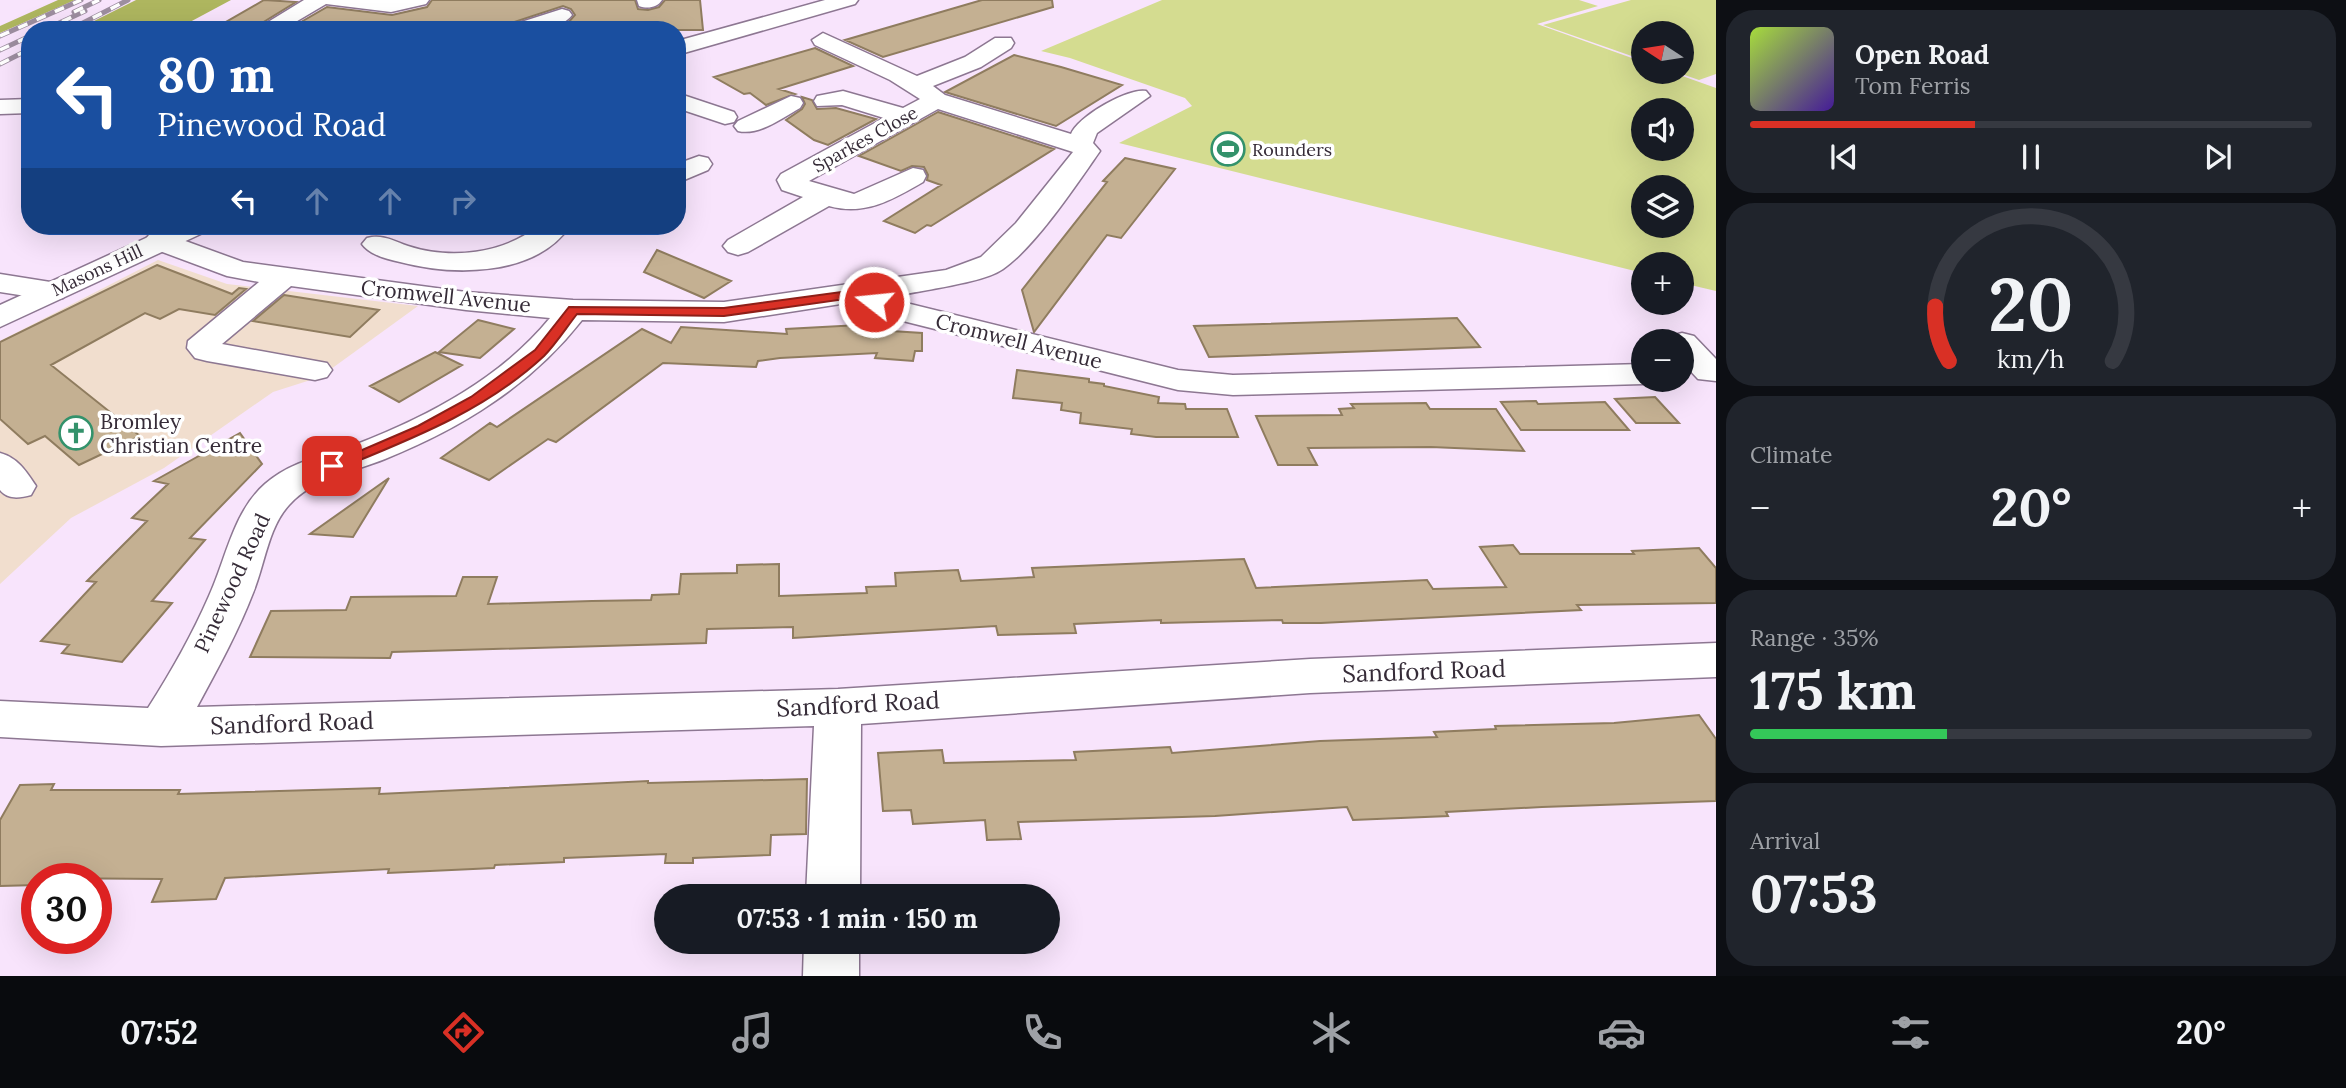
<!DOCTYPE html>
<meta charset="utf-8">
<style>
:root{--surface:#171b24;--page:#20242c;--text:#f1f3f6;--muted:#9ea1a6;--line:#363941;--accent:#d93025}
body{margin:0;font-family:Lora,serif;background:var(--page);color:var(--text);height:100vh;display:flex;flex-direction:column;font-size:26px;white-space:nowrap}
*{box-sizing:border-box;margin:0}
p{font-size:23px;color:var(--muted)}
.icon{flex:none;width:38px;height:38px;fill:none;stroke:currentColor;stroke-width:2;stroke-linecap:round;stroke-linejoin:round}
.map{position:relative;flex:1;overflow:hidden}
.side{display:flex;flex-direction:column;gap:10px;padding:10px;background:#0d0f14;width:630px}
.side>*{flex:none}
.hud{position:absolute;left:21px;top:21px;width:665px;height:214px;border-radius:28px;box-shadow:0 7px 28px #0002;background:#1a4fa0;color:#fff;overflow:hidden}
.needle{width:46px;rotate:282deg}
.fabs{position:absolute;left:1631px;top:21px;display:grid;gap:14px}
.fabs a{display:grid;place-items:center;width:63px;height:63px;border-radius:50%;background:var(--surface);box-shadow:0 7px 28px #0002;font-size:35px}
.speed{position:absolute;left:21px;top:863px;display:flex;gap:14px;font-size:35px;font-weight:700;text-align:center}
.speed>*{display:grid;place-content:center;width:91px;height:91px;border-radius:50%;background:var(--surface);box-shadow:0 7px 28px #0002;line-height:1}
.speed .limit{border:10px solid #d22;background:#fff;color:#111}
.pin{position:absolute;display:grid;place-items:center;width:60px;height:60px;color:#fff;margin:-30px;border-radius:14px;box-shadow:0 4px 10px #0006}
.me{position:absolute;width:77px;margin:-38px;rotate:286deg;stroke-linejoin:round;filter:drop-shadow(0 0 5px #0008)}
.turn{display:flex;align-items:center;gap:24px;height:147px;padding:0 21px;font-size:32px}
.turn .icon{width:91px;height:91px;stroke-width:2.5}
.turn b{display:block;font-size:49px;line-height:60px}
.lanes{display:flex;align-items:center;height:66px;padding:0 21px;background:#0003;justify-content:center;gap:35px;direction:ltr}
.lanes .off{opacity:.35}
.big{font-size:52px;font-weight:700;line-height:1.1}
.side .card{flex:1;display:flex;flex-direction:column;justify-content:center;gap:10px;min-width:0;padding:0 24px;border-radius:28px;background:var(--page)}
.side .dial{align-items:center;gap:0}
.dial svg{height:182px;overflow:visible;fill:none;stroke:var(--line);stroke-width:7;stroke-linecap:round;text-anchor:middle}
.dial text{fill:var(--text);stroke:none}
.song{display:flex;align-items:center;gap:21px}
.cover{width:84px;height:84px;border-radius:10px;background:linear-gradient(135deg,hsl(80 70% 55%),hsl(260 70% 35%))}
.played{height:7px;border-radius:4px;background:linear-gradient(90deg,var(--accent) 40%,var(--line) 40%)}
.keys{display:flex;justify-content:space-around;direction:ltr}
.heat{display:flex;justify-content:space-between;align-items:center;font-size:38px;direction:ltr}
.charge{height:10px;border-radius:5px;background:linear-gradient(90deg,#34c759 35%,var(--line) 0)}
.trip{position:absolute;left:654px;top:884px;width:406px;height:70px;border-radius:35px;background:var(--surface);box-shadow:0 7px 28px #0002;font-weight:700;line-height:70px;text-align:center}
.menu{display:flex;height:112px;justify-content:space-around;align-items:center;background:#090b0e;color:var(--muted)}
.menu .icon{width:49px;height:49px}
.menu .current{color:var(--accent)}
.menu b{font-size:32px;color:var(--text)}
main{display:flex;flex:1;min-height:0}
.map>svg:first-child{display:block}
</style>
<main>
<div class="map">
<svg width="1716" height="976" viewBox="0 0 1716 976">
<rect width="100%" height="100%" fill="#f8e4fc"/>
<path fill="#f1dece" d="M158,260l69,24 191,22 -98,71 -47,15 -109,76 -93,50 -71,66v-243z"/>
<path fill="#d4dc90" fill-rule="evenodd" d="M1162,0h417l19,6 -61,18 106,38v10h28l45,16v203l-34,-8v-19h-39v9l-524,-130 73,-37 -7,-8 -115,-40 -29,-7zM1682,110v39h-39v-39zM1643,187h39v39h-39z
M1631,0h85v74l-17,6 -23,-8h6v-39h-39v27l-100,-35z"/>
<path fill="#aeb65f" d="M58,0h17l-75,33v-7z
M136,0h95l-56,30h-99z"/>
<path fill="#c4b092" stroke="#8f7c5f" stroke-width="2" d="M264,0l32,2 -39,24 -31,-4z
M432,0h203l3,9 10,1 11,-3 6,-7h35l3,30h-151l16,-7 7,-8 -4,-6 -8,-3 -52,17 -4,7h-105l-13,-4v4l-100,-1 38,-22 65,8 35,-8z
M982,0h70l1,7 -170,50 -38,-17z
M815,48l38,18 -74,23 16,5 -29,11 -16,-12 -6,1 -30,-17z
M1014,55l47,12 61,18 -66,41 -111,-34z
M802,97l10,3 5,9 19,-1 40,11 -48,26 -14,-5 -28,-20 16,-11 3,-5z
M938,112l116,37 -123,77 -4,-1 -12,8 -31,-12 57,-36 -14,-5 1,-5 -4,-8 -12,-1 -11,5 -42,-15z
M1125,158l50,11 -54,69 -14,-3 -73,97 -12,-42 85,-108 -4,-1z
M657,250l74,31 -27,17 -60,-26z
M157,265l75,29 7,-6 7,1 -31,26 -36,-6 -19,10 -15,-6 -94,52 89,71 -61,29 -34,-29 -17,8 -28,-25v-77z
M284,295l95,15 -29,27 -97,-16z
M1457,318l23,29 -271,10 -15,-31z
M478,320l36,9 -34,29 -41,-6z
M859,325l1,4 62,4v18h-7l-2,10 -38,-3 2,-5 -97,5 -22,3 -2,6 -93,-4 -107,79 -8,-3 -59,41 -48,-22 49,-35 7,4 145,-98 29,14 10,-16 106,7 -1,-5z
M435,352l27,13 -63,37 -29,-16z
M1017,370l72,9v3l15,2v2l55,11 -1,6 27,1 1,5h41l11,28h-82l-25,-3 1,-5 -52,-6 1,-10 -20,-3 1,-7 -49,-5z
M1655,397l24,26h-43l-21,-24z
M1536,401l2,3 67,-2 24,28h-108l-20,-28z
M1426,403l4,6h66l28,42 -93,-4 -123,1 9,17h-39l-22,-49 86,-1 -3,-6 15,-1 -3,-4z
M240,433l22,31 -72,74 15,2 -53,61 20,2 -50,59 -60,-9 7,-8 -28,-4 55,-59 -9,-1 60,-60 -15,-3 36,-34 -14,-3z
M389,478l-36,59 -43,-3z
M1513,545l7,9h114l-2,-3 67,-3 17,20v35l-139,2 4,5 -260,13h-38l-1,-3 -121,3v-3l-87,4 2,9 -78,2 -2,-9 -203,12v-11l-86,2 -1,14 -314,9 -2,6 -140,-1 21,-46 75,-1 5,-13 105,-1 7,-19h34l-9,27 104,-3 59,-1 1,-5 27,-1 2,-20 56,-1v-8l42,-1v32l88,-3 -1,-6 30,-1 -1,-13 63,-3 3,11 73,-4 -2,-9 212,-9 12,29 171,-8 6,9 73,-2 -26,-40z
M1699,715l17,24v62l-174,6 -96,5 2,4 -95,4 -6,-13 -132,9 -197,6 3,17 -34,1 -2,-20 -72,4 -2,-14 -28,1 -5,-58 64,-3 2,13 132,-3 -2,-8 96,-5 2,6 148,-12 117,-4 -3,-5 62,-3 -1,-3 119,-3z
M807,779l-1,55 -35,1 -1,20 -77,3v5h-28l1,-9 -102,4v4l-69,3 -1,3 -106,5 1,-4 -164,9 -9,21 -64,3 10,-23 -125,-1v7l-37,1v-66l20,-35 34,-1 -3,6h129l-2,4 202,-6 -1,6 269,-13v2z"/>
<g fill="none" stroke-linecap="round" stroke-linejoin="round">
<defs>
<path id="minor" d="M304,0h125l-3,4 -35,8 -65,-8 -44,26h-27z
M637,0h25c-5,8 -15,9 -23,6z
M562,9l7,2 3,4c-13,17 -43,15 -63,15l3,-5z
M823,33l94,43 48,-19 30,-19h16l3,5 -3,5 -30,19 -48,19 12,9 126,39c6,-17 58,-47 75,-43l4,5 -53,37 -4,10 7,8c-23,33 -65,96 -97,118 -24,17 -106,23 -113,30l288,71 55,5 410,-11v16h13l-13,4 -410,11 -55,-5 -311,-78 -7,-11 -136,21 -142,-2c-52,66 -120,108 -197,139 -32,13 -72,19 -96,46 -21,23 -24,59 -36,88 -15,39 -36,77 -56,114l641,-18 472,-30 406,-16v34l-406,16 -449,31 -1,172h-54l8,-170 -653,20 -161,-9v-36l148,7c23,-36 44,-73 61,-112 17,-37 24,-84 56,-112 26,-23 61,-29 92,-40 72,-28 144,-66 193,-126l-84,-8 -175,-24 -69,58 105,19 5,7 -5,7 -12,3 -108,-19 -12,-3 -8,-10 1,-7 71,-59 -32,-6 -78,-29 -5,-6 5,-6 10,-3 10,3 74,27 223,30 107,8 151,2 222,-32 35,-13 35,-34 57,-71 -135,-43 -129,72 45,13 59,-26 10,2 3,6 -3,6c-31,18 -58,34 -94,24l-81,46 -10,3 -10,-3 -5,-6 5,-6 75,-43 -21,-7 -5,-10 4,-6 103,-56 -42,-13 -25,1 -3,-5 3,-5 26,-5 60,17 17,-9 -30,-19 -75,-35 -3,-5z
M677,93l57,19 3,5 -3,5 -9,2 -48,-16z
M791,96l9,2 3,5 -3,5c-18,10 -41,28 -62,23l-4,-5 4,-5z
M699,156l9,2 4,6 -4,6 -31,13v-19z
M538,226h32c-35,51 -117,50 -170,36 -13,-3 -30,-7 -38,-18l5,-6c16,-4 26,3 41,8 43,14 95,8 130,-20z
M0,274l63,10 5,7 -5,7 -11,2 -52,-8z
M1682,333l12,3 22,23v22l-18,-2 -16,-17v-21h-15l3,-5z
M0,453c18,5 26,18 36,33l-5,9c-11,3 -23,5 -31,-5z
M804,942h55v34h-56z"/>
<path id="major" d="M825,0h33l-3,4 -178,51v-14z
M30,99v14l-30,1v-14z
M172,226h37l-4,6 -205,95v-22z"/>
</defs>
<use href="#minor" stroke="#8d7792" stroke-width="3"/>
<use href="#major" stroke="#8d7792" stroke-width="3"/>
<use href="#minor" fill="#fff" fill-rule="evenodd"/>
<use href="#major" fill="#fff" fill-rule="evenodd"/>
<defs>
<path id="rail" d="M74,12l25,-12
M75,27l53,-27
M44,30l41,-19
M0,36l81,-36
M0,50l30,-14
M0,64l30,-15"/>
</defs>
<use href="#rail" stroke="#9d8ea0" stroke-width="5"/>
<use href="#rail" stroke="#fff" stroke-width="3.5" stroke-dasharray="10" stroke-linecap="butt"/>
</g>
<path fill="#d93025" stroke="#8d1f18" stroke-width="2" d="M871,288l6,4 2,13h-9l-4,-9 -142,20 -147,-2c-11,14 -21,30 -33,42 -59,55 -133,83 -206,113l-6,2 -7,-5 93,-40 53,-29 64,-47 34,-43 155,1z"/>
<defs>
<symbol id="stadium-ring" viewBox="-11 -11 22 22"><circle r="9.5" fill="#fff" stroke="#33926b" stroke-width="1.5"/><path d="M0-5a6.5 5 0 1 0 0 10a6.5 5 0 1 0 0-10ZM-3.5-1.8h7v3.6h-7Z" fill="#33926b"/></symbol>
<symbol id="church-ring" viewBox="-11 -11 22 22"><circle r="9.5" fill="#fff" stroke="#33926b" stroke-width="1.5"/><path d="M-1.2-6h2.4v3.5h3.3v2.4h-3.3V6h-2.4V-.1h-3.3v-2.4h3.3Z" fill="#33926b"/></symbol>
</defs>
<g fill-rule="evenodd">
<use href="#stadium-ring" x="1209" y="130" width="38" height="38"/>
<use href="#church-ring" x="57" y="414" width="38" height="38"/>
</g>
<g text-anchor="middle" dominant-baseline="central" stroke-width="7" stroke-linejoin="round" paint-order="stroke">
<g font-size="18" fill="#362c38" stroke="#fff">
<text transform="translate(865 139) rotate(-29)">Sparkes Close</text>
<text transform="translate(97 270) rotate(-25)">Masons Hill</text>
</g>
<g font-size="18" fill="#362c38" stroke="#fff" text-anchor="start">
<text x="1252" y="149">Rounders</text>
</g>
<g font-size="21" fill="#362c38" stroke="#fff">
<text transform="translate(446 296) rotate(6)">Cromwell Avenue</text>
<text transform="translate(1019 341) rotate(14)">Cromwell Avenue</text>
<text transform="translate(232 583) rotate(-65)">Pinewood Road</text>
</g>
<g font-size="21" fill="#362c38" stroke="#fff" text-anchor="start">
<text x="100" y="421">Bromley<tspan x="100" dy="24">Christian Centre</tspan></text>
</g>
<g font-size="24" fill="#362c38" stroke="#fff">
<text transform="translate(1424 671) rotate(-2)">Sandford Road</text>
<text transform="translate(858 704) rotate(-3)">Sandford Road</text>
<text transform="translate(292 723) rotate(-2)">Sandford Road</text>
</g>
</g>
</svg>
<div class="fabs">
<a><svg class="needle" viewBox="-14 -14 28 28"><path d="M0-13l5 13h-10z" fill="#e53935"/><path d="M0 13l5-13h-10z" fill="#9ea1a6"/></svg></a>
<a><svg class="icon" aria-label="sound" viewBox="0 0 24 24"><path d="M4 9h4l5-4v14l-5-4H4zM17 9q2 3 0 6"/></svg></a>
<a><svg class="icon" aria-label="layers" viewBox="0 0 24 24"><path d="M12 4l9 5-9 5-9-5zM3 14l9 5 9-5"/></svg></a>
<a>+</a>
<a>−</a>
</div>
<div class="speed"><div class="limit">30</div></div>
<div class="pin" style="left:332px;top:466px;background:#d93025"><svg class="icon" aria-label="arrive" viewBox="0 0 24 24"><path d="M6 21V4h12l-3 4 3 4H6"/></svg></div>
<svg class="me" style="left:874px;top:302px" viewBox="-20 -20 40 40"><circle r="17" fill="#d93025" stroke="#fff" stroke-width="3"/><path d="M0-11L8 9 0 5-8 9z" fill="#fff"/></svg>
<div class="trip">07:53 · 1 min · 150 m</div>
<div class="hud">
<div class="turn"><svg class="icon" aria-label="left" viewBox="0 0 24 24"><path d="M17 20v-9H6M10 6l-5 5 5 5"/></svg><div><b>80 m</b>Pinewood Road</div></div>
<div class="lanes"><svg class="icon" aria-label="left" viewBox="0 0 24 24"><path d="M17 20v-9H6M10 6l-5 5 5 5"/></svg><svg class="icon off" aria-label="ahead" viewBox="0 0 24 24"><path d="M12 20V5M6 11l6-6 6 6"/></svg><svg class="icon off" aria-label="ahead" viewBox="0 0 24 24"><path d="M12 20V5M6 11l6-6 6 6"/></svg><svg class="icon off" aria-label="right" viewBox="0 0 24 24"><path d="M7 20v-9h11M14 6l5 5-5 5"/></svg></div>
</div>
</div>
<section class="side">
<div class="card">
<div class="song"><i class="cover"></i><div><b>Open Road</b><p>Tom Ferris</p></div></div>
<div class="played"></div>
<div class="keys"><svg class="icon" aria-label="previous" viewBox="0 0 24 24"><path d="M18 5L8 12l10 7zM5 5v14"/></svg><svg class="icon" aria-label="pause" viewBox="0 0 24 24"><path d="M8 5v14M16 5v14"/></svg><svg class="icon" aria-label="next" viewBox="0 0 24 24"><path d="M6 5l10 7-10 7zM19 5v14"/></svg></div>
</div>
<div class="card dial"><svg viewBox="0 0 100 80">
<path d="M14 69A42 42 0 1 1 86 69"/>
<path d="M14 69A42 42 0 0 1 8 45" stroke="#d93025"/>
<text x="50" y="56" font-size="32" font-weight="700">20</text>
<text x="50" y="72" font-size="11">km/h</text>
</svg></div>
<div class="card"><p>Climate</p>
<div class="heat"><a>−</a><b class="big">20°</b><a>+</a></div>
</div>
<div class="card"><p>Range · 35%</p><b class="big">175 km</b><div class="charge"></div></div>
<div class="card"><p>Arrival</p><b class="big">07:53</b></div>
</section>
</main>
<nav class="menu">
<b>07:52</b>
<svg class="icon current" aria-label="directions" viewBox="0 0 24 24"><path d="M12 3l9 9-9 9-9-9zM9 14v-3h6M13 9l2 2-2 2"/></svg>
<svg class="icon" aria-label="music" viewBox="0 0 24 24"><path d="M9 18V5l10-2v13"/><circle cx="6" cy="18" r="3"/><circle cx="16" cy="16" r="3"/></svg>
<svg class="icon" aria-label="phone" viewBox="0 0 24 24"><path d="M5 4h4l2 5-3 2q2 4 5 5l2-3 5 2v4C11 20 4 13 5 4z"/></svg>
<svg class="icon" aria-label="climate" viewBox="0 0 24 24"><path d="M12 3v18M4 7l16 10M4 17L20 7"/></svg>
<svg class="icon" aria-label="car" viewBox="0 0 24 24"><path d="M5 17H2v-5l4-1 3-4h7l3 4 3 1v5h-3M9 17h6M6 11h13"/><circle cx="7" cy="17" r="2"/><circle cx="17" cy="17" r="2"/></svg>
<svg class="icon" aria-label="filters" viewBox="0 0 24 24"><path d="M4 7h16M4 17h16"/><circle cx="9" cy="7" r="2"/><circle cx="15" cy="17" r="2"/></svg>
<b>20°</b>
</nav>
